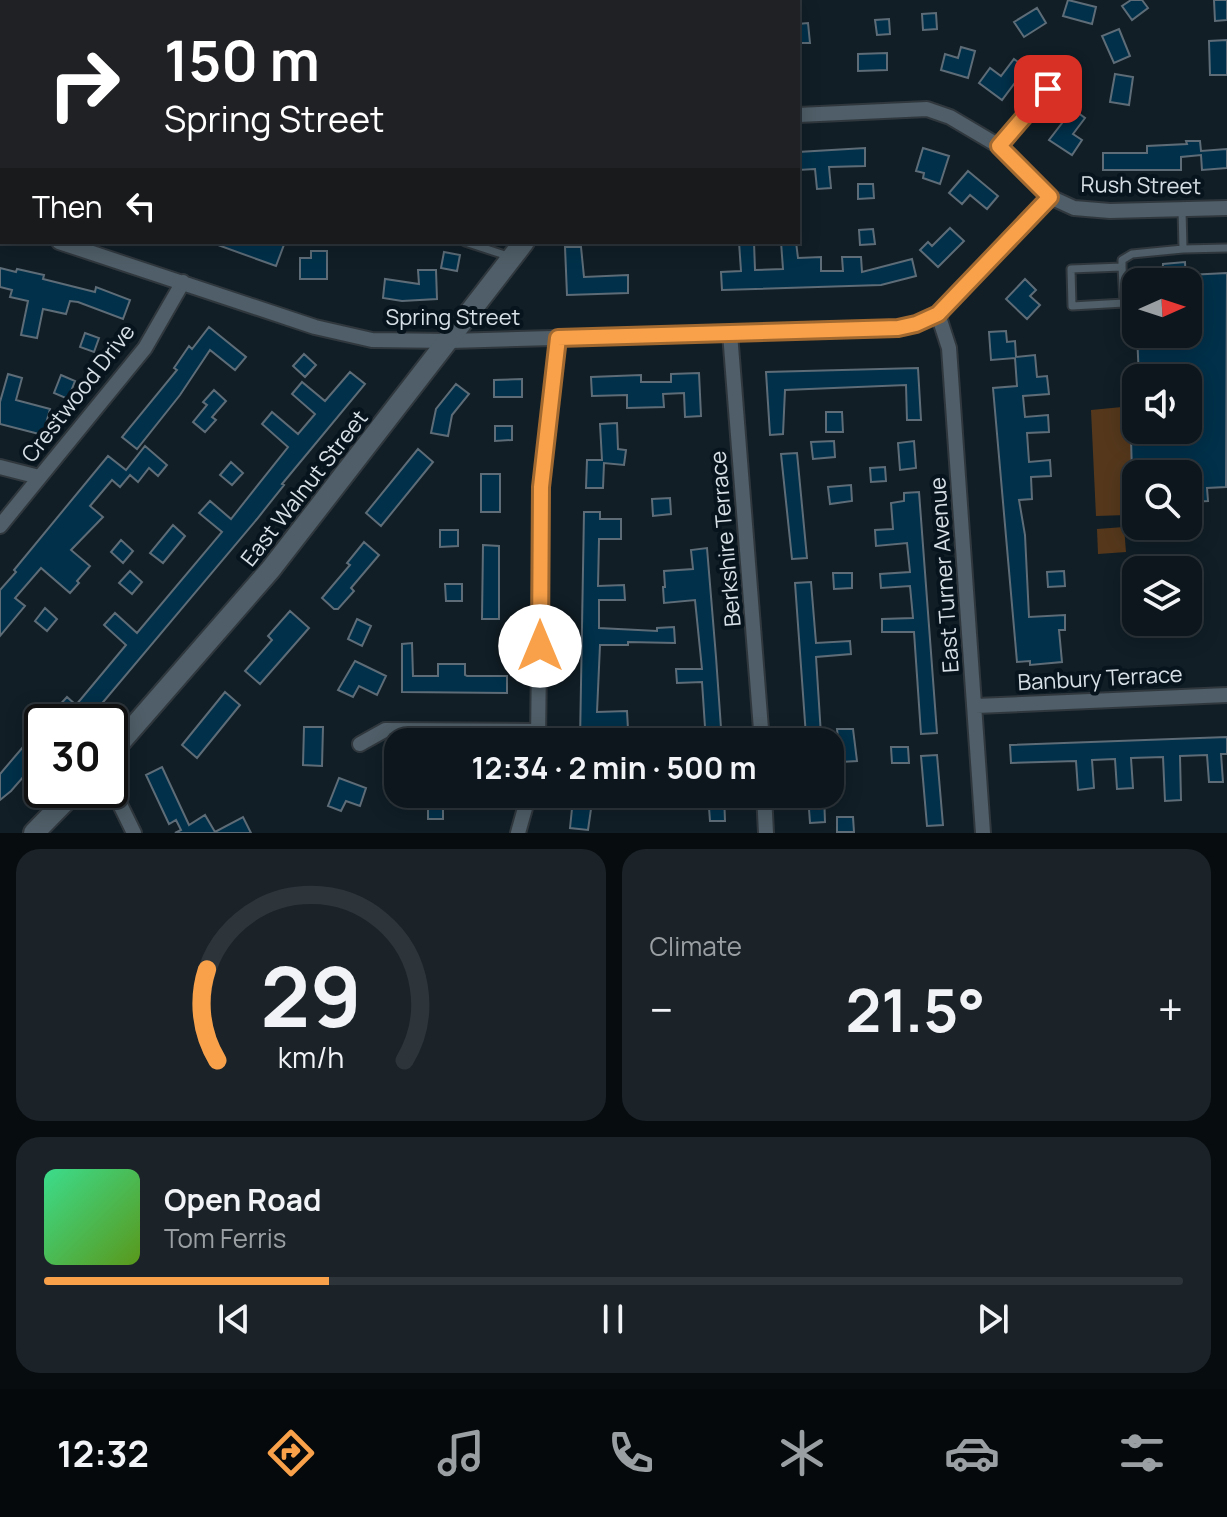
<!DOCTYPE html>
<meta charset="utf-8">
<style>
:root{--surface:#0d161c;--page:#1b2329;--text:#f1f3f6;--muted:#9a9fa3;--line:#2d353b;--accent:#f8a14a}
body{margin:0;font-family:Manrope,sans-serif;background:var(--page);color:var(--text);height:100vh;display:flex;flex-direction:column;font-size:30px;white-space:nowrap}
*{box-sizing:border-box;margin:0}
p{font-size:26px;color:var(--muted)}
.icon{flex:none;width:44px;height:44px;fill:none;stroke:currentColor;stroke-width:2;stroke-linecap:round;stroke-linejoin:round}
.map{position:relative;height:833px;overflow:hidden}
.details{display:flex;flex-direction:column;gap:16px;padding:16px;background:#070c0f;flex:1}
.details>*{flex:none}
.top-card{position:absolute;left:0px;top:0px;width:800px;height:244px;box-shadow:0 4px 20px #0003,0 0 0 2px var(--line);background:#202124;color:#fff;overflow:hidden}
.needle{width:52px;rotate:87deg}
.fabs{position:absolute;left:1122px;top:268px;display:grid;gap:16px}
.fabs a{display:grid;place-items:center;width:80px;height:80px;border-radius:16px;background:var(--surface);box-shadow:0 4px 20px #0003,0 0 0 2px var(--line);font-size:40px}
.speed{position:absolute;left:24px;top:704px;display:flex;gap:16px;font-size:40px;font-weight:700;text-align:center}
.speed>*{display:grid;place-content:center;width:104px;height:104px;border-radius:50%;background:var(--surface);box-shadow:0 4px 20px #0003,0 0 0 2px var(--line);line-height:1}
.speed .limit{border:4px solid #111;border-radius:12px;background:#fff;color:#111}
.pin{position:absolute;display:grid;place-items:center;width:68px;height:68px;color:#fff;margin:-34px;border-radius:16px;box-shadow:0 4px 12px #0006}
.me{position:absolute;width:88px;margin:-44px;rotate:0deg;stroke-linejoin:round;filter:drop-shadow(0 0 6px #0008)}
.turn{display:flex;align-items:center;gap:28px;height:168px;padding:0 32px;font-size:36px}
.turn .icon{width:104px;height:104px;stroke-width:2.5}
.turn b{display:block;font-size:56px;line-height:68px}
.then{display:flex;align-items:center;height:76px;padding:0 32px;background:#0003;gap:16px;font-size:30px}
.big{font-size:60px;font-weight:700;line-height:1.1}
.details .tile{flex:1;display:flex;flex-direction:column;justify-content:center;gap:12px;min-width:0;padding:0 28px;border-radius:24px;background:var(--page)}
.details .dial{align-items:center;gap:0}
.dial svg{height:208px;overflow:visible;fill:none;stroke:var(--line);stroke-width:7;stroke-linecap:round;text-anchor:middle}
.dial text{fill:var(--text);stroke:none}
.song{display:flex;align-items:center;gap:24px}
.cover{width:96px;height:96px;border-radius:12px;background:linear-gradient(135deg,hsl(150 70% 55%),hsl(90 70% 35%))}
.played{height:8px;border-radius:4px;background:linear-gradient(90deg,var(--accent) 25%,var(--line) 25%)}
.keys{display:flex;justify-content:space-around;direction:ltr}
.heat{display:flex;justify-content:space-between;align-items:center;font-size:44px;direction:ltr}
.details .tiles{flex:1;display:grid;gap:16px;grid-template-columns:1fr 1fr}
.tile:last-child{grid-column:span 2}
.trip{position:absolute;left:384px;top:728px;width:460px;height:80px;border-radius:24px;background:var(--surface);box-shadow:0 4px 20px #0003,0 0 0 2px var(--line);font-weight:700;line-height:80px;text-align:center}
.menu{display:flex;height:128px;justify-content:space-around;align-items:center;background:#05090b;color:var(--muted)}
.menu .icon{width:56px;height:56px}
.menu .on{color:var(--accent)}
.menu b{font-size:36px;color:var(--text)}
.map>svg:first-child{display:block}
</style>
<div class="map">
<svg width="1227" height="833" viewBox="0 0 1227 833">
<rect width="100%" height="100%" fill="#111e26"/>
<path fill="#55381c" d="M1122,407l2,22 17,1v7l-10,1 3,73 -6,1 -1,3 -31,1 -5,-106z
M1124,527l2,25 -28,2 -1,-25z"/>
<path fill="#00304a" stroke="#5d6c77" stroke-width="2" d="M1068,0l28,7 -4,17 -29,-8z
M1131,0h11l6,8 -16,12 -10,-14z
M1214,0h13v20l-12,1z
M1037,8l9,15 -22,14 -10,-15z
M936,13l1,16 -14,1 -1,-16z
M889,19l1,15 -13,1 -2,-15z
M808,23l2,20h-12v-19z
M1119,29l11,27 -16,7 -12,-27z
M1227,40v35h-17l-1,-34z
M961,47l14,4 -7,27 -27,-8 4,-16 13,4z
M887,53v17l-29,1v-17z
M1014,59l12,9 -24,32 -23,-17 11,-15 11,8z
M1115,74l18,3 -4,28 -19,-3z
M1073,109l12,9 -12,16 9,6 -10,15 -23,-15z
M1186,141h14l1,10 26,-2v19l-25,2 -1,-15 -20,2v13h-78v-17h44v-7l40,-2z
M865,148v18l-36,1 2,21 -14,1 -2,-20 -17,1v-18z
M923,148l26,8 -9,28 -17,-6 1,-5 -8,-2z
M968,171l30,25 -11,13 -17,-14 -8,9 -13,-11z
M858,184h15l1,14 -16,1z
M950,228l14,13 -26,26 -18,-17 8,-8 4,4z
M873,229l2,15 -15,1 -1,-15z
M216,242h69l-9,24 -61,-22z
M739,242h15l1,28 28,-1 -2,-27h15l2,16 23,-1v14h22l-1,-14h19l1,15 50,-13 4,17 -35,9 -159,5 -1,-18 20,-1z
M565,247h16l3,30 44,-2v18l-61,2z
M311,251h16v28h-27v-21h11z
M444,252l16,3 -3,16 -16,-3z
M1185,262l1,20h-24l1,-18z
M0,268l16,4 1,-3 27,6 -1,4 52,13 1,-5 34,13 -7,19 -45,-17 -8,-1 -4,13 -23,-5 -6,29 -16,-3 7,-34 -18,-4 2,-7 -12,-3z
M418,270h18l1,29 -35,2 -19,-3 2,-19 34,5z
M1227,273l-1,214 -19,1 1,13 -20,1v-28h-56l-1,-36 10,-1v-7h47v-52h-49l-2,-44h51v-59z
M1025,279l11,11 -6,6 10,9 -13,14 -21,-20z
M209,327l37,30 -11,13 -25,-20 -30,45 -43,54 -15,-12 55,-67 -3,-2 15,-22 3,3z
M1006,331l1,11 8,-1 1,16 19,-2 2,22 10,-1 2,18 -26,2 2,21 23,-2 1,17 -22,1 2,29 21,-2 1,16 -20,1 1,22 -13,1 6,35 4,82 36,-2v15h-6l3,32 -32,3v-4l-13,1 -24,-274 24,-2 -2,-28 -24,2 -2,-28z
M85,333l14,5 -5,14 -14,-5z
M304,354l12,11 -11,12 -12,-11z
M918,368l3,52h-14l-1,-35 -121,5 -2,44 -13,1 -4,-63z
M350,372l15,12 -83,100 2,1 -27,34 -158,188 -2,-2 -14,17h-14l-14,-12 12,-13 9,8 50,-60 -22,-20 11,-12 22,20 85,-101 -23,-19 11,-12 21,18 57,-72 -26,-23 10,-12 26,22 17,-20 -23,-20 10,-12 23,19z
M699,373l2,43 -16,1 -1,-24 -21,1 1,13 -37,1v-13l-35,1 -1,-19 50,-2v7h30v-8z
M8,374l14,4 -6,22 34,9 -7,26 -43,-11v-22z
M61,375l14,6 -7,18 -14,-6z
M522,379v18h-28v-17z
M456,384l13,10 -17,21 -4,21 -17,-3 5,-24z
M214,390l12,11 -14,16 4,3 -11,12 -12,-10 14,-17 -4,-3z
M826,412h16l1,20h-17z
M617,423l1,26 8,1 -2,15 -20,-2 -1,25h-17l1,-28h15l-2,-36z
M495,426h17v14l-17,1z
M834,441l1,16 -22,2 -2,-17z
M914,441l2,27 -16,2 -2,-27z
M145,446l22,19 -9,11 -9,-8 -11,14 -8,-7 -10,12 -8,-7 -22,26 13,11 -32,33 19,16 -13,15 2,2 -9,10 -29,-25 -26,30 10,8 -25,30v-46l16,-18 -2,-2 94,-114 18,14z
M418,449l15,13 -52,64 -15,-13z
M797,453l10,105 -15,1 -11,-105z
M231,462l12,11 -11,12 -12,-10z
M885,467l1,14 -15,1 -1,-14z
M481,474h19v38h-19z
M851,485l1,16 -22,3 -2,-17z
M919,492l18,241 -16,1 -7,-102h-32v-13l31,-1 -3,-32 -29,2 -1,-14 30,-2 -3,-29 -31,3 -1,-16 18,-1 -2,-26 13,-2v-8z
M670,498l1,16 -18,2 -1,-17z
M584,512h16v7h21v20h-22l-1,47 26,-1 1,15h-26v28l58,3v-3l17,-1 1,16 -47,-1v3h-28l-3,67 30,-1 1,18 -31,2v11h-17z
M173,525l12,11 -22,27 -13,-10z
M440,530h18v16l-18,1z
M121,540l12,11 -10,12 -12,-11z
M364,542l15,13 -28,33 3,3 -16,18h-4l-12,-11 28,-33 -3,-2z
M483,545l16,1v73h-17z
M707,548l9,109 6,85h-16l-4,-60 -25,1 -1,-14h26l-7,-69 -31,3 -1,-16h2l-1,-16 29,-2 -2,-19z
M130,571l12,11 -10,12 -13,-11z
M1064,571l1,15 -17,1 -1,-15z
M833,573h19v15l-18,1z
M811,582l5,61 34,-2 1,13 -35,3 5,78 -15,1 -11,-153z
M445,584h17v17h-16z
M45,608l12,11 -10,12 -12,-10z
M290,611l19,17 -49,56 -15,-13 27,-31 -4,-4z
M357,619l14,7 -9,20 -14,-7z
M412,643l1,33h25v-12h27v11l2,1h40v17l-105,-1v-48z
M355,661l31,15 -9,19 -18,-9 -6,11 -15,-7z
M225,692l15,13 -43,53 -15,-13z
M304,727h19l-1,39 -19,-1z
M837,729h16l4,32 -16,1z
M1227,737v17h-6l2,28h-14l-2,-27 -27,1 1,44 -16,1 -2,-44 -32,1 2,30 -16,1 -2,-30 -23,1 2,28 -16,2 -2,-29 -65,2 -1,-18z
M23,747l15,13 -27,31 -11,9v-26z
M891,747h17l1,16h-17z
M937,755l6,70 -16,1 -6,-70z
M162,767l27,58 16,-10 10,17 28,-15 8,16h-76l6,-3 -5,-10 -7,4 -23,-49z
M339,778l27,10 -6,18 -14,-5 -5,10 -13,-5z
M708,794h16l1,27h-15z
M824,794l1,28 -15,1 -2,-28z
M573,799l19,3 -4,28 -18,-2z
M428,803h15v16h-15z
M837,817h16l1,15h-17z"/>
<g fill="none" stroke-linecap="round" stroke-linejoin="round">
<defs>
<path id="lane" d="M16,0l2,2
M128,2l1,-2
M0,93l2,-1
M1182,209l1,40 44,-1
M465,242l43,14
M1122,267l2,36 -52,3 -1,-37 51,-2v-7l10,-6 51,-5"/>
<path id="street" d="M798,115l129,-6 23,8 49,29 51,51 24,11 36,3 117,-3
M999,146l65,-76
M0,227h2
M59,242l256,85 57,13 78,1 448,-13 18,-4 22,-10 112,-117
M938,314l11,34 34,485
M730,333l32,409
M0,467l39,10
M0,526l145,-178 38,-66
M976,706l251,-11
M538,742l3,-255 17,-149
M360,744l25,-14 153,1
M110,784l24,49
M764,794l2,39
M518,833l11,-39"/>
<path id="secondary" d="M594,2v-2
M110,754l161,-185 253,-327
M34,833l42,-43"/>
</defs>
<use href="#lane" stroke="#30383e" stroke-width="11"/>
<use href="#street" stroke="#30383e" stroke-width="18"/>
<use href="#secondary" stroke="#30383e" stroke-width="24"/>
<use href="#lane" stroke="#4f5e68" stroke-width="7"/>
<use href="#street" stroke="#4f5e68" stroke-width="14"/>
<use href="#secondary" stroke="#4f5e68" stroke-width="20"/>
</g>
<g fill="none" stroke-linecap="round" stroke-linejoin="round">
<defs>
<path id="route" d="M540,646l1,-159 17,-149 340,-10 18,-4 22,-10 112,-117 -51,-51 49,-57"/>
</defs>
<use href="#route" stroke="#a16930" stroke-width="20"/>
<use href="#route" stroke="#f8a14a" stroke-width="14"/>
</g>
<g text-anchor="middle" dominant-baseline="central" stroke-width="8" stroke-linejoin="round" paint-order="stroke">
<g font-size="22" fill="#d7e0e6" stroke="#08141d">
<text transform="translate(1141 185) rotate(1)">Rush Street</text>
<text x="453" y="317">Spring Street</text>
<text transform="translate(78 393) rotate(-52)">Crestwood Drive</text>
<text transform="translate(304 488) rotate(-52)">East Walnut Street</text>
<text transform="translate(725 539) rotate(-95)">Berkshire Terrace</text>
<text transform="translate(944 575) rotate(-94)">East Turner Avenue</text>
<text transform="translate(1100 678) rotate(-3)">Banbury Terrace</text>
</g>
</g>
</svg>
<div class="fabs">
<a><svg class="needle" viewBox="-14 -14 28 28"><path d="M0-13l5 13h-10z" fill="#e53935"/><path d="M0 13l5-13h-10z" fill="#9a9fa3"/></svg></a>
<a><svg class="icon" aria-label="sound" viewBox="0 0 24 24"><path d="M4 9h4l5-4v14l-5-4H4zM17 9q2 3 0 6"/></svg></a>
<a><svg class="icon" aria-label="search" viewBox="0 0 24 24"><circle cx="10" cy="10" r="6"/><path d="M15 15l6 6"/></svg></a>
<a><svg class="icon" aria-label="layers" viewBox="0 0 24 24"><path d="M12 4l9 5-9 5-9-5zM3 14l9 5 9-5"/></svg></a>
</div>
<div class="speed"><div class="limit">30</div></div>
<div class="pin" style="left:1048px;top:89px;background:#d93025"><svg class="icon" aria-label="arrive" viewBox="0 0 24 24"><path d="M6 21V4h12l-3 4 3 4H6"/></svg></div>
<svg class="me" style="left:540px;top:646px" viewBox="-20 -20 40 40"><circle r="19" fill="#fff"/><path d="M0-13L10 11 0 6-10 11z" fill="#f8a14a"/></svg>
<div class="trip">12:34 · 2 min · 500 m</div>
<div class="top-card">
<div class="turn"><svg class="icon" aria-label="right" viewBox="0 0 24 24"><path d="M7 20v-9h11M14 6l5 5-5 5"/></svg><div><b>150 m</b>Spring Street</div></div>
<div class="then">Then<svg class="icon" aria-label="left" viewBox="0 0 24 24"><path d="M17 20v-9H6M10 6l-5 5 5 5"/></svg></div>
</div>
</div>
<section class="details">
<div class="tiles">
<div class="tile dial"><svg viewBox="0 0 100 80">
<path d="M14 69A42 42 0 1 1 86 69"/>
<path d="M14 69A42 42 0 0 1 10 34" stroke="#f8a14a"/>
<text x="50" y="56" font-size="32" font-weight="700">29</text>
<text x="50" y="72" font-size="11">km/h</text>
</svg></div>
<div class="tile"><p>Climate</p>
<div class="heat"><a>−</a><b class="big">21.5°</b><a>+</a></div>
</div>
<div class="tile">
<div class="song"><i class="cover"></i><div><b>Open Road</b><p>Tom Ferris</p></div></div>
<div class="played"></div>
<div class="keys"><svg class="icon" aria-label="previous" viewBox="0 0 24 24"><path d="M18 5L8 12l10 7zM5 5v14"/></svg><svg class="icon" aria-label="pause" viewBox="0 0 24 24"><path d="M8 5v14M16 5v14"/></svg><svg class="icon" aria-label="next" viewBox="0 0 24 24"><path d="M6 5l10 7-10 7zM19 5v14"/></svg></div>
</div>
</div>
</section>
<nav class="menu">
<b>12:32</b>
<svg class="icon on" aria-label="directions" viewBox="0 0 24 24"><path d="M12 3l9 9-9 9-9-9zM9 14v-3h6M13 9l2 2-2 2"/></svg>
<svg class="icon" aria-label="music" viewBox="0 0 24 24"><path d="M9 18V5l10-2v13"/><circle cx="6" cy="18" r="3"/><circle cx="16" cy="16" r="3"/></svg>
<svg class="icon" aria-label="phone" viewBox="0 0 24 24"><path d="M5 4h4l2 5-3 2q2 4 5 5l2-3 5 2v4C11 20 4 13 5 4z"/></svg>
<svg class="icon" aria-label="climate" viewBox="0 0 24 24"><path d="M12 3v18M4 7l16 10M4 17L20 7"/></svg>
<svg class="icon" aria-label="car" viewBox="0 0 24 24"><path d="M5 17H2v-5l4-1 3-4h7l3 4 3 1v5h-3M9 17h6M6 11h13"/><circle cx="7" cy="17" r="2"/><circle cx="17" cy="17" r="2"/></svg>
<svg class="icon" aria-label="filters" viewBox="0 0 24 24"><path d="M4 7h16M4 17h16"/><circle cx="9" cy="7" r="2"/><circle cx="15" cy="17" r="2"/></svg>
</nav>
